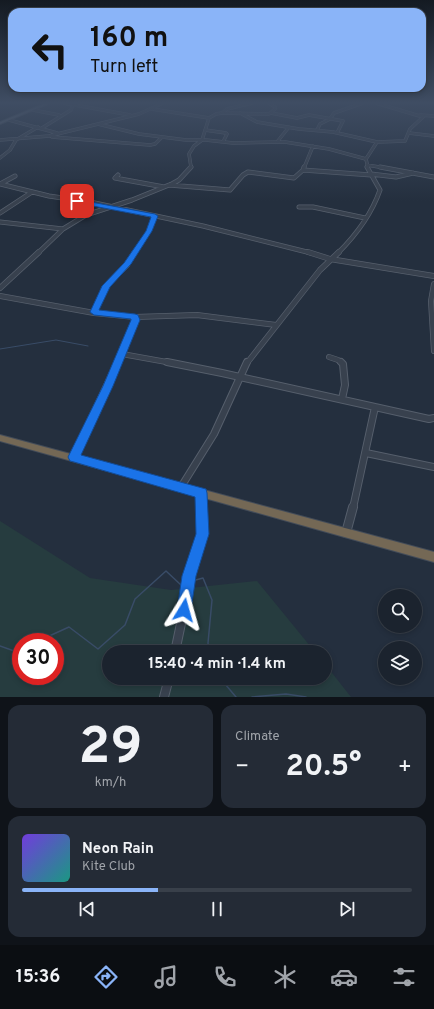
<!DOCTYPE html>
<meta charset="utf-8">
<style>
:root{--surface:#1b232e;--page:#242b36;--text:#f1f3f6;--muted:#a0a4aa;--line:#39404a;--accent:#8ab4f8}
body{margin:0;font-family:Overpass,sans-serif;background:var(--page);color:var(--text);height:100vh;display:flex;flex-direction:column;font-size:15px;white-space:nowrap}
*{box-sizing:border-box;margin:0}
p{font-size:13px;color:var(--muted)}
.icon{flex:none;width:22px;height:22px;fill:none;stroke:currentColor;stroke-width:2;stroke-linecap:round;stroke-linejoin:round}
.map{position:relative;height:697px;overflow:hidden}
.side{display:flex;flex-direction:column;gap:8px;padding:8px;background:#0f1319;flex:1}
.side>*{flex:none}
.top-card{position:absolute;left:8px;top:8px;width:418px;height:84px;border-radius:12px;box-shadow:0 2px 6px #0003,0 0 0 1px var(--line);background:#8ab4f8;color:#111;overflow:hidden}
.tools{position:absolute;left:378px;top:589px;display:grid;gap:8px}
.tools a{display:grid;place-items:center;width:44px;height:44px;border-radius:50%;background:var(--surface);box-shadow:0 2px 6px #0003,0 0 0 1px var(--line);font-size:20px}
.speed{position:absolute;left:12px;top:633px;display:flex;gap:8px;font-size:20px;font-weight:700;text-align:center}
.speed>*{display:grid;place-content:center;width:52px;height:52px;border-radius:50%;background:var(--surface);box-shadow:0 2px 6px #0003,0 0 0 1px var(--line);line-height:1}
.speed .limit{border:6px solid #d22;background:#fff;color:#111}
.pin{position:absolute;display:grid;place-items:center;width:34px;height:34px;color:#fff;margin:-17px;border-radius:8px;box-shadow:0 2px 6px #0006}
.me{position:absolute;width:44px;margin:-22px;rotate:8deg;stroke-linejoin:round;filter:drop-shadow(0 0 3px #0008)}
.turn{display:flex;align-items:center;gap:14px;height:84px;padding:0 16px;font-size:18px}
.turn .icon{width:52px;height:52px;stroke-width:2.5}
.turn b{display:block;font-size:28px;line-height:34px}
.big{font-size:30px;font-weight:700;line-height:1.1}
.side .tile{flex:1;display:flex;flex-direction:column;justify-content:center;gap:6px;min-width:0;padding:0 14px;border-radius:12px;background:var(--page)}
.side .dial{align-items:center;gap:0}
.dial b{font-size:52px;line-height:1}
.song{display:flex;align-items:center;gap:12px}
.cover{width:48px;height:48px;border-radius:6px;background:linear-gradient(135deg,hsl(260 70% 55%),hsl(170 70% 35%))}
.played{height:4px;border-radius:2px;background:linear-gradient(90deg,var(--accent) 35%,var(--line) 35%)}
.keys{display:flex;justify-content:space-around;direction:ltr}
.heat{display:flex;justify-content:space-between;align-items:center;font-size:22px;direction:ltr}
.side .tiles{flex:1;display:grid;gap:8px;grid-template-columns:1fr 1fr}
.tile:last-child{grid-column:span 2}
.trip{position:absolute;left:102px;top:645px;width:230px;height:40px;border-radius:20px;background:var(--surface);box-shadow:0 2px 6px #0003,0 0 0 1px var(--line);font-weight:700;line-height:40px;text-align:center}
.tabs{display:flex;height:64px;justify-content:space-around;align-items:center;background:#0b0e12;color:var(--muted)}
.tabs .icon{width:28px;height:28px}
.tabs .current{color:var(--accent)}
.tabs b{font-size:18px;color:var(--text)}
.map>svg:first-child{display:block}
</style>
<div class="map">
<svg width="434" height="697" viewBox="0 0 434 697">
<rect width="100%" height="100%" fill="#242f3e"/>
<path fill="#263c3f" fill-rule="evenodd" d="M0,521l90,57 81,12 86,-9 58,71h-206v26h216v-14l26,33h-351zM21,642h34v34h-34z"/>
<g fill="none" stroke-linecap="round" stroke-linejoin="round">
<path stroke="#394c67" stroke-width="1" d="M0,349l56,-9 32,6"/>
<path stroke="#394c67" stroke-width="1.5" d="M192,581l11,-3 9,22 -4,43 1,9
M36,642l33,-15 29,22 27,-24 10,-26 31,-28 15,14 4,-1
M0,646l17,6 4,-2
M220,678l16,19
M252,697l34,-3 20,3"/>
<defs>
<path id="minor-far4" d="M64,103l66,12
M152,109l57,9 -7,22 -8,6 -5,8 2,13 -1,1
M33,110l26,5
M222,113l5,-4 25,-6
M240,113l17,9 42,7 34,3 44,10 28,-1 5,-12 13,-12 -47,-14
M271,113l26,5 12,-3 34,6 -6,12
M420,115l14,1
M209,118l7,-4 6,-1 47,1 6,-5v-2l-6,-4
M9,120l48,13
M98,124l41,10 47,6h20l27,3 52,-1 44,7 37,10
M42,128l29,-18 2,-6
M205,130l21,3 1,1 -4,8
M317,130l3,-6 10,-5 4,-6 29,-10
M409,133l25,3
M52,137l98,8 5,-1 7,-7
M0,140l49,-4 90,-22 24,-11
M277,142l12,-15
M0,158l10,-8 6,-10 22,-13
M367,165l18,3
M304,168l9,-22
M368,168l-2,-9 11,-17"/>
<path id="minor-far3" d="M380,167l54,10
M303,170l1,-3
M371,174l25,3 17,-4
M118,175l-3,3 49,9
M0,184l49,12 41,6 113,24 108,27
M0,184l15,-8
M170,185l9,-5 12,-13
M299,207h14l52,11
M0,213l32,-21
M0,222l63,7
M38,253l25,-24 23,-14 46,-15 37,-15 61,5 13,-15 5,-3 46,6 9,-8 68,5
M135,253l14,-22 6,-15
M338,253c17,-17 34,-40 42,-63l-13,-23"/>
<path id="minor-far2" d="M308,252l22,7 104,17
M434,284l-3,17 3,50
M0,288l39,-36
M0,296l94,17 41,4 62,-2 79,10
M94,313l12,-27 21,-21 8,-13
M122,354l50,9
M329,357l9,3 4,3
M118,363l17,-39v-7
M247,363l73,-93 19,-18"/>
<path id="minor-far1" d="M167,362l55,11 207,46 5,-1
M341,362l2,2 2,21 -3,14
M366,453l68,14
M74,457l44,-95
M181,487l33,-53 33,-72
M201,493v15
M353,508l22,-101"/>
<path id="minor" d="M346,533l7,-26
M175,652l12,-57 2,-19 13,-42 -1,-27
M164,697l5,-19"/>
<path id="major" d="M46,103h4l-50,21v-2z"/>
<path id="highway" d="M0,435l434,117v10l-434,-121z"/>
</defs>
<use href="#minor-far4" stroke="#565f6c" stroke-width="3.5"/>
<use href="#minor-far3" stroke="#565f6c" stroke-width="5"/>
<use href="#minor-far2" stroke="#565f6c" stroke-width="6"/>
<use href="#minor-far1" stroke="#565f6c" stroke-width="8"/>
<use href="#minor" stroke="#565f6c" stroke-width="10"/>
<use href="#major" stroke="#414a57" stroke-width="2"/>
<use href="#highway" stroke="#434c59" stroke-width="2"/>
<use href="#minor-far4" stroke="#38414e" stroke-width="2.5"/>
<use href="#minor-far3" stroke="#38414e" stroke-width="3.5"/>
<use href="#minor-far2" stroke="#38414e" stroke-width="4.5"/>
<use href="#minor-far1" stroke="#38414e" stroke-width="6"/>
<use href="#minor" stroke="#38414e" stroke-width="8"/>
<use href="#major" fill="#56606e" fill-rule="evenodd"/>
<use href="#highway" fill="#746855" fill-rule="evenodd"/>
</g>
<linearGradient id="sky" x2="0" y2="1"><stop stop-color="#141a22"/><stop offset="0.51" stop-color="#3f4d63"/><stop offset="1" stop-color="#3f4d63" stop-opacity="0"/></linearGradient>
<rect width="434" height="201" fill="url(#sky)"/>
<path fill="#1a73e8" stroke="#114b97" d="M75,199l80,15 3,2 -6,15 -21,33 -21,23 -11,23 36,4 3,1 2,5 -27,66 -32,69 125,34 1,4 2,41 -13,42 -5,34 -2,5 -5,2 -5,-2 -2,-5 5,-34 14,-42 -1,-37 -121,-35 -4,-1 -2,-4 35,-71 28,-66v-1l-37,-4 -4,-3 12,-26 22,-23 22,-32 5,-14 -74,-14 -2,-1z"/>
</svg>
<div class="tools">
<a><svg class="icon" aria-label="search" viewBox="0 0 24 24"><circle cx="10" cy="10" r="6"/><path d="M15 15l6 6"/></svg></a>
<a><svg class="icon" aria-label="layers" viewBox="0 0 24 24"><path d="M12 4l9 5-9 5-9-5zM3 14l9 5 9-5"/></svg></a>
</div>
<div class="speed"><div class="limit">30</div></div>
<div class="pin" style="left:77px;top:201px;background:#d93025"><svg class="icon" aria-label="arrive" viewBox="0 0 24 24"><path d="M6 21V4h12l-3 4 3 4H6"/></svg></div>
<svg class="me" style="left:184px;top:610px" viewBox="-20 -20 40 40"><path d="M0-17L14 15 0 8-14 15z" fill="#1a73e8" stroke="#fff" stroke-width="4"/></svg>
<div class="trip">15:40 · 4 min · 1.4 km</div>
<div class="top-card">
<div class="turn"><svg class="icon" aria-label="left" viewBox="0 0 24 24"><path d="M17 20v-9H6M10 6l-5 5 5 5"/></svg><div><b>160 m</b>Turn left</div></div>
</div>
</div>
<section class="side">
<div class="tiles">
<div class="tile dial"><b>29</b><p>km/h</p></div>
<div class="tile"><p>Climate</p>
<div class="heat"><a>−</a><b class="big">20.5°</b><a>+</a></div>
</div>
<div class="tile">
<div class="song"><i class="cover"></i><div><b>Neon Rain</b><p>Kite Club</p></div></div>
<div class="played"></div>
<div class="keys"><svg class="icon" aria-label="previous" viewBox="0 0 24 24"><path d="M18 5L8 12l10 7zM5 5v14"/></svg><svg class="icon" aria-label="pause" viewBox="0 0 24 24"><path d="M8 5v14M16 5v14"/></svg><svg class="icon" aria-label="next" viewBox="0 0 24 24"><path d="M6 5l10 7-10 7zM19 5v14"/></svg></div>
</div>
</div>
</section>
<nav class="tabs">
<b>15:36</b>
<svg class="icon current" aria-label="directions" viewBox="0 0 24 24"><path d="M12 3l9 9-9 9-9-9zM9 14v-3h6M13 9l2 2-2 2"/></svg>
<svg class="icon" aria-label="music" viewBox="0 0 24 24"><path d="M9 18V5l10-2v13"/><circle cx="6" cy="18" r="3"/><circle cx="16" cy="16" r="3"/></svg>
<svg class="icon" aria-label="phone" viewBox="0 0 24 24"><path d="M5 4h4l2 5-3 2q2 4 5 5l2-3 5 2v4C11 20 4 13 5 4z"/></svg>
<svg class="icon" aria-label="climate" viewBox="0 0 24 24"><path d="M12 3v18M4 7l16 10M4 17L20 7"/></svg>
<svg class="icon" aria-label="car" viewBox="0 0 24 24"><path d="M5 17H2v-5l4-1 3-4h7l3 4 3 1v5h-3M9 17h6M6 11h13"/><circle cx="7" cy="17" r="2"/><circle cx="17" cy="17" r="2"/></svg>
<svg class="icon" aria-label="filters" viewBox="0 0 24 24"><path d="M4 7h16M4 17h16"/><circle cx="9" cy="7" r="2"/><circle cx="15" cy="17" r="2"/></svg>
</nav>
